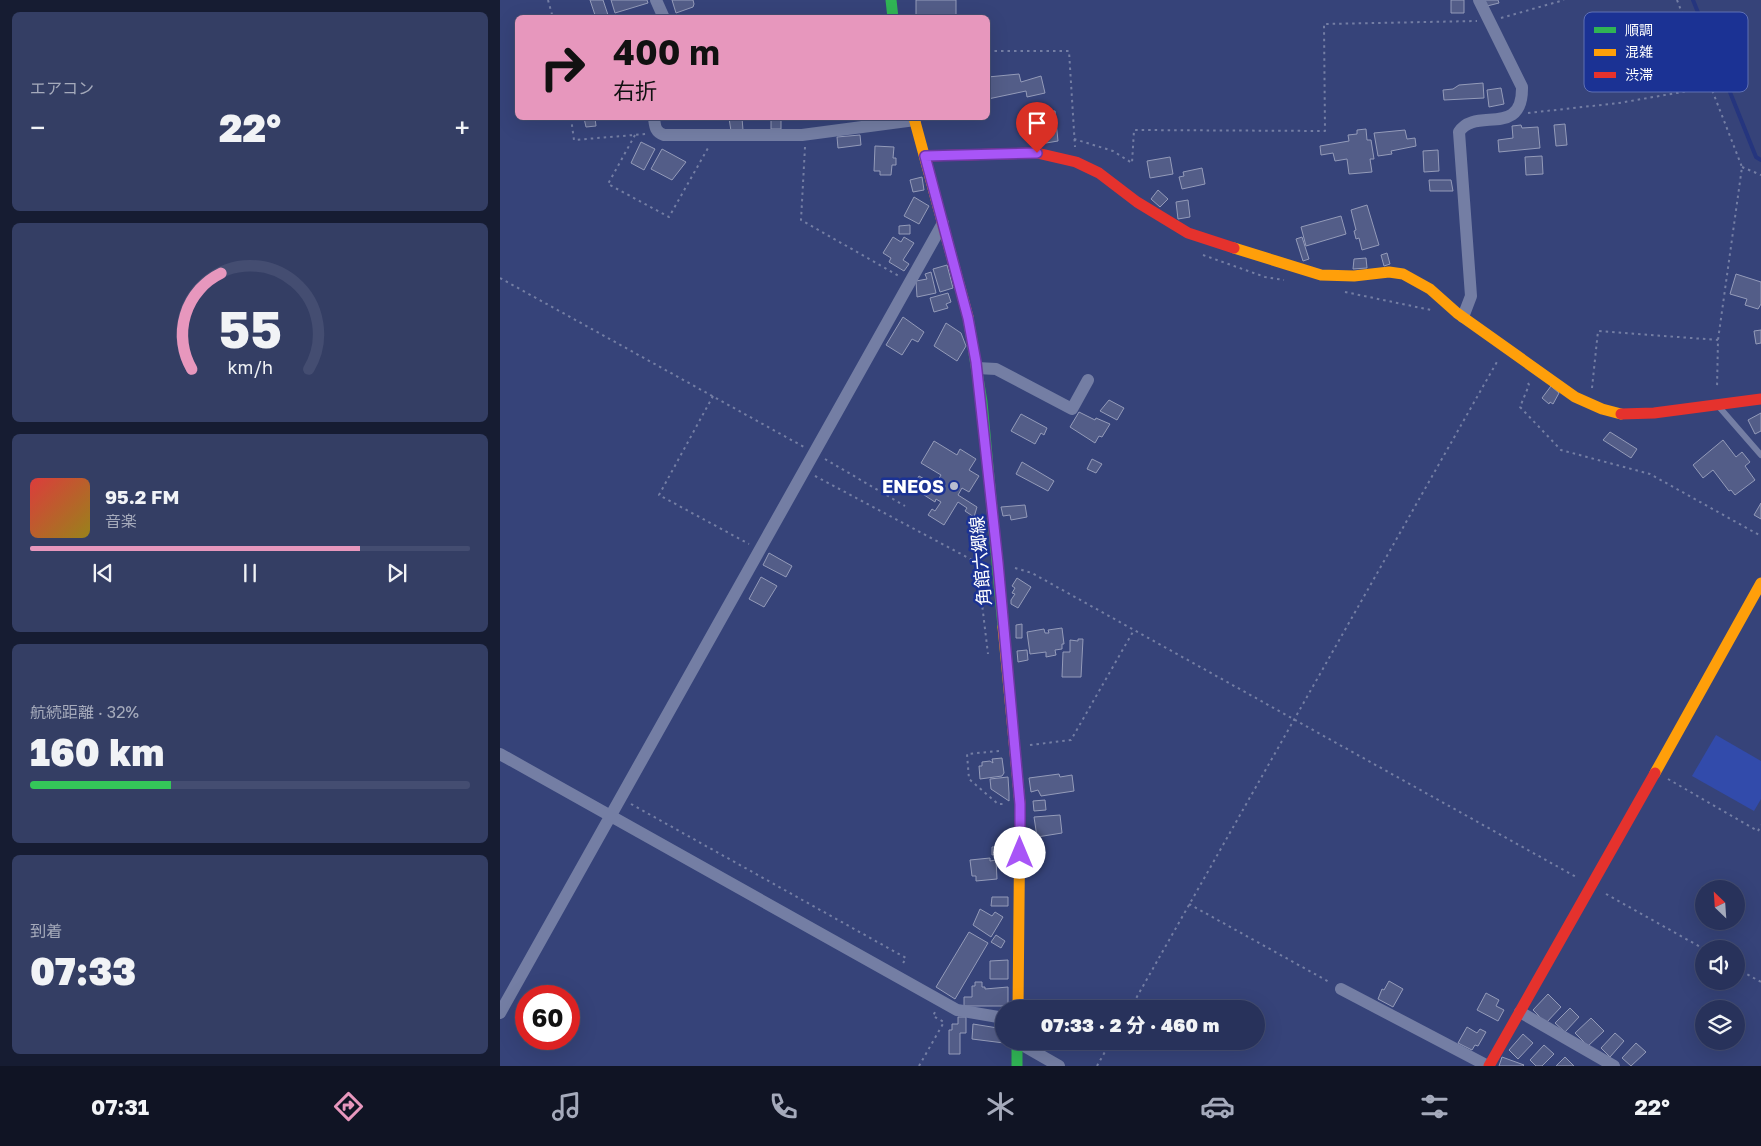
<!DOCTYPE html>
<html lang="ja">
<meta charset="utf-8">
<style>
:root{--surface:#28325b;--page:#343e64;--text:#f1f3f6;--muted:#a5aabb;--line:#444d71;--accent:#e797bd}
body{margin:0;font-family:"Golos Text","Noto Sans JP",sans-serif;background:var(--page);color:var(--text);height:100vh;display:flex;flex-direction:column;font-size:19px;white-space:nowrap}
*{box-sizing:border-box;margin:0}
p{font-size:16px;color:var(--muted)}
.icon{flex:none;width:28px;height:28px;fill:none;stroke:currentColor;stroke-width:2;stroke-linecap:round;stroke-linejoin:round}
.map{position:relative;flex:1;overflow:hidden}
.sheet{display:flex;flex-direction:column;gap:12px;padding:12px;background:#161c32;width:500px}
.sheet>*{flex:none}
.top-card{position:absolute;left:15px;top:15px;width:475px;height:105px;border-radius:8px;box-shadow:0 5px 20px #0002,0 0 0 1px var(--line);background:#e797bd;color:#111;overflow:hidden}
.needle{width:32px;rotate:335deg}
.fabs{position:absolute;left:1195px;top:880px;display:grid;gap:10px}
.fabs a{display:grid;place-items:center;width:50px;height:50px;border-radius:50%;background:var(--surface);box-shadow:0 5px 20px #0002,0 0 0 1px var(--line);font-size:25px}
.speed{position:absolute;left:15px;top:985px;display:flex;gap:10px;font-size:25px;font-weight:700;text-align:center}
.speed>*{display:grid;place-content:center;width:65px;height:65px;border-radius:50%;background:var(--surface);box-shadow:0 5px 20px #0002,0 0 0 1px var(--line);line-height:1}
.speed .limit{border:8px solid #d22;background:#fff;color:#111}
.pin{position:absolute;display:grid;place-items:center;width:42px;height:42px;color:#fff;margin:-51px -21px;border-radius:50% 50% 50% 0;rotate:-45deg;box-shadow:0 0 5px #0007}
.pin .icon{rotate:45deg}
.me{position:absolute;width:55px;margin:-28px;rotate:0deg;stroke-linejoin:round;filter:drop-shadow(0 0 4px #0008)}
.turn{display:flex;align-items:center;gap:18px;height:105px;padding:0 15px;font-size:22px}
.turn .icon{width:65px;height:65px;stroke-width:2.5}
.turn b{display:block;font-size:35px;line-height:42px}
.big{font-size:38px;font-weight:800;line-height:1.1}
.sheet .card{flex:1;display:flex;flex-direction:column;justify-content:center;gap:8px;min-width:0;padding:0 18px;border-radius:8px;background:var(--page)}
.sheet .dial{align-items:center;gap:0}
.dial svg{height:130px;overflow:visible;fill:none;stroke:var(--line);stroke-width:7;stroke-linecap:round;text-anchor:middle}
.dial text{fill:var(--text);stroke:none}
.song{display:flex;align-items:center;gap:15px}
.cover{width:60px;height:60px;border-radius:8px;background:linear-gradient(135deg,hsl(0 70% 55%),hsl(50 70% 35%))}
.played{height:5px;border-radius:2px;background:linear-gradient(90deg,var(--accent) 75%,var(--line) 75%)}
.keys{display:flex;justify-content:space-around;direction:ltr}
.heat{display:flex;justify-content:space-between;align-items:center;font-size:28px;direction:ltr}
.charge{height:8px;border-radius:4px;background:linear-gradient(90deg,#34c759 32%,var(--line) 0)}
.trip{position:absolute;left:495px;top:1000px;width:270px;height:50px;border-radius:25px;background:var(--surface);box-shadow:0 5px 20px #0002,0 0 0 1px var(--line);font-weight:800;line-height:50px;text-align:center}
.tabs{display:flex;height:80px;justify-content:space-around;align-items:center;background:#101424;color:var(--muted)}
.tabs .icon{width:35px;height:35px}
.tabs .active{color:var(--accent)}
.tabs b{font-size:22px;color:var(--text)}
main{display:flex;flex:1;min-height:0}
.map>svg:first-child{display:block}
</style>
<main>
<section class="sheet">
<div class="card"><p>エアコン</p>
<div class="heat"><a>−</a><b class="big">22°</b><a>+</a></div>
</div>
<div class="card dial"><svg viewBox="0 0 100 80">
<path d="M14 69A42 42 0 1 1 86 69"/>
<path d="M14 69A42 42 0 0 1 32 10" stroke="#e797bd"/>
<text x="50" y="56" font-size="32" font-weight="700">55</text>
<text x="50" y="72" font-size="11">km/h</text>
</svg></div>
<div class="card">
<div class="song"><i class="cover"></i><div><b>95.2 FM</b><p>音楽</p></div></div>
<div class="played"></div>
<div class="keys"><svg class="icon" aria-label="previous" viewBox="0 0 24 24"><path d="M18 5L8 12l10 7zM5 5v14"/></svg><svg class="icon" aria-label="pause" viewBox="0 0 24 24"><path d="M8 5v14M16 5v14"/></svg><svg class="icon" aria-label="next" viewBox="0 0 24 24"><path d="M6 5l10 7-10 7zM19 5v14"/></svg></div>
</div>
<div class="card"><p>航続距離 · 32%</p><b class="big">160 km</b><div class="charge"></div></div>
<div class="card"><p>到着</p><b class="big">07:33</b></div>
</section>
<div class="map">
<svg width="1261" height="1066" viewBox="0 0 1261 1066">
<rect width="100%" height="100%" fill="#364379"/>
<path fill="#324bab" d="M1216,735l45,26v38l-7,12 -62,-35z"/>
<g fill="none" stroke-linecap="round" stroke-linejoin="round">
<path stroke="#25357e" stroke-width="4" d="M1193,0l63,157 5,3"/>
</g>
<path fill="#535d88" stroke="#949bb9" d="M90,0h13l5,15 -12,3z
M111,0h36l1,3 -33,10z
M172,0h21l1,4 -1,3 -17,6z
M416,0h40v18h-40z
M951,0h13v13h-13z
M985,0h13l1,3 -12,3z
M519,74l2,8 20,-6 4,17 -18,4 -1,-6 -38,8v-22z
M983,83l1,15 -40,2 -1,-10 10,-1 6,-4z
M1001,88l3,16 -15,3 -2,-17z
M555,111l3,30 -12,2 -1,-31z
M84,118h11l1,8 -10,1z
M229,118h13l1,12 -12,1z
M271,118h10v11h-10z
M310,118h24v1l-24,1z
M1065,124l2,21 -11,1 -2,-21z
M1021,125l1,3 16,-1 2,21 -41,4 -1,-12 15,-2 -1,-12z
M866,129l1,11h4l3,19h-4l2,13 -23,2 -2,-15 -12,2 -2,-8 -12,2 -1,-9 29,-5 -1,-6 9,-1v-4z
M905,130l2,9 8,-1 1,8 -25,5 1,3 -14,2 -4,-23z
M360,135l1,10 -23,3 -1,-11z
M141,142l14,7 -11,21 -13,-7z
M375,146l19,1 -1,11h3v7h-4l-1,10h-11v-4h-6z
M162,149l24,13 -14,18 -21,-11z
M938,150l1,21 -15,1 -1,-21z
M1042,156l1,18 -17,1 -1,-18z
M670,157l3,17 -23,4 -3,-17z
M702,168l3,16 -23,5 -3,-12 5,-1 -1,-4z
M422,177l2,13 -11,2 -3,-12z
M929,180h22l2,11h-23z
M658,190l10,9 -8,8 -9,-8z
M414,197l15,9 -10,18 -15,-8z
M688,200l2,17 -12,2 -2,-17z
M867,205l12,40 -17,5 -3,-12 -3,1 -2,-8 2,-1 -5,-20z
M841,216l5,18 -40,12 -5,-19z
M410,225v9h-11v-8z
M393,237l8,5 3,-5 10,6 -11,17 6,4 -5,7 -15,-9 2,-4 -8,-5z
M802,237l7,22 -6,2 -7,-22z
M887,253l3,11 -6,2 -3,-11z
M866,258l1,10 -14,1 1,-10z
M447,265l6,23 -13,4 -7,-23z
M431,272l5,21 -19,4 -1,-16 11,-2 -2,-5z
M1236,274l25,8v22l-3,5 -13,-4 2,-6 -17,-5z
M448,293l3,9 -5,2 2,4 -14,4 -4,-14z
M403,317l21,15 -6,10 -6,-3 -10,16 -16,-10z
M446,323l15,10 5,13 -9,15 -23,-15z
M1261,330v13l-5,1 -2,-13z
M1051,386l8,7 -6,11 -3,-2 -1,2 -7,-6z
M609,400l15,8 -7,12 -17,-9z
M579,412l16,8 1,-2 14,6 -8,13 -3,-1 -4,7 -25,-16z
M1261,413v18l-6,3 -7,-14z
M521,414l26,14 -3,7 -3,-2 -6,11 -24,-13z
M1110,432l27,17 -6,9 -28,-18z
M1223,440l13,17 6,-5 8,10 -5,4 10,14 -20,15 -4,-5 -2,1 -16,-21 -10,8 -10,-13z
M434,441l23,14 3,-6 16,10 -7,11 10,6 -10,16 -7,-4 -4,7 19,12 -3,10 -9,-6 2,-3 -9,-6 -14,23 -16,-10 4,-6 3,2 6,-9 -5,-3 -1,3 -14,-9 3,-4 -10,-5 5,-8 16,9 6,-10 -20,-12z
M592,459l10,5 -6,9 -9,-4z
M522,462l32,19 -6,10 -32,-17z
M1261,503v16l-7,-4z
M525,505l2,12 -16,3 -1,-5 -7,1 -2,-9z
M269,553l23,13 -6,11 -23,-12z
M261,577l16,9 -13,21 -15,-8z
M517,578l14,9 -13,21 -7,-4v-4l4,-6 -3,-1 3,-5 -3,-2z
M522,624v14h-6v-13z
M562,628l2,16h-2v5l-7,1 1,5 -10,2v-5l-16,2 -3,-22 17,-3 1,4h4l-1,-3z
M578,639h5l-2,38h-19l1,-25h7v-12l8,1z
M527,650l1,10 -10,2 -1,-11z
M502,758l2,15 -2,3 -22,3 -1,-13h3v-4l8,-1 3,2 -1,-4z
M559,774l1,3 12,-2 2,16 -33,5 -3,-6 -7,2 -2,-14z
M508,777l1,16v8l-18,-12 -1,-10z
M545,800l1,10 -12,1 -1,-10z
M560,815l2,18 -25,4 -3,-20z
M507,846v11h-10v-3l-5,1v-8z
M490,858v3l6,-1 1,19 -21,2v-5h-4l-2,-16z
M492,897h16v9h-17z
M480,909l12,7 3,-4 8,5 -12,20 -18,-12z
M469,932l19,11 -33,56 -19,-12z
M496,935l9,6 -4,7 -10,-6z
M508,960v19h-18v-18z
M889,981l14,8 -10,18 -15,-8 4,-10 2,1z
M475,982h7v5h3v2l23,-2v19h-44v-9h8v-11h3z
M986,993l13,7 -3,6 8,4 -6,11 -21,-11z
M1048,994l13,13 -15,16 -13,-13z
M1070,1008l9,9 -14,15 -10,-9z
M458,1017h8v16h-6v21h-11v-24h3v-6h6z
M1091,1018l13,13 -16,15 -13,-13z
M473,1024l31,5v14l-32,-4z
M967,1027l10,6 3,-4 6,3 -8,14 -3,-1 -3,5 -14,-7z
M1115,1033l9,8 -14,16 -9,-9z
M1023,1034l10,9 -15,16 -9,-9z
M1136,1043l10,9 -15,14 -9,-8z
M1044,1045l10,9 -12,12h-6l-6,-6z
M1002,1057l22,8 -1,1h-24z
M1065,1057l9,9h-18z"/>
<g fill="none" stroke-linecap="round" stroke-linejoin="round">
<path stroke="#747ea4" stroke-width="2" stroke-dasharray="2.5 4" stroke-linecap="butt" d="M48,0l5,18
M1177,0l65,167 -24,173 -1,49
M1001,18l63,-18
M488,51h81l6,96
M1028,113l91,-10 92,-16
M71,118l3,22 72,-6
M135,135l-27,49 61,33 39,-69
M574,139l39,12 19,12 2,-33 191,1 -1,-107 153,-3
M305,147l-4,73 98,56
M1242,167l19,8
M703,255l62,22 19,3
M0,278l304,169
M845,292l86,18
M1028,383l1,2 -9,22 41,43 89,24 111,62
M1092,388l6,-57 120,9
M213,396l-54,99 90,49
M325,459l80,47
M315,476l161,86
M477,562l11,92
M515,568l17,5 546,305
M530,745l41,-5 63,-110
M499,751l-32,3 2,25 29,25h5
M1168,779l90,52 3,-6
M131,804l275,154 -4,7
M1106,894l98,55
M689,904l142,79
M1236,968l25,14
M630,1009l368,-649
M419,1066l25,-44 -11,-6 2,-4
M597,1066l14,-25"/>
<path stroke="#747ea4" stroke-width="6" d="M1220,408l41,47"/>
<path stroke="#747ea4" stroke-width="12" d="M156,0l8,18
M154,118c1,8 1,14 10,17h138l113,-15
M963,317l8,-21 -12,-164c16,-26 64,7 63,-45l-43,-87
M477,368l19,1 76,40 16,-29
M0,754l457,256 47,8
M841,989l147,77
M1020,1012l94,54
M0,1013l443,-790
M517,1042l42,24"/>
<path stroke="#30b455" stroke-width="11" d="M391,0l2,18
M468,317l14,85 21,225
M517,1041v25"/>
<path stroke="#ff9f0a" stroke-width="11" d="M414,118l54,199
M734,248l87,27 33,1 35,-4 14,2 27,15 27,24 118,84 27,12 19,5
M503,627l17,177 -2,205
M1155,773l106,-190"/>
<path stroke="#e5322d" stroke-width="11" d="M425,156l112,-3 39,9 23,11 38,29 51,31 46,15
M1121,414l33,-1 107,-14
M989,1066l166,-293"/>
</g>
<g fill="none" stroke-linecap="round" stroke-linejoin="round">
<defs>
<path id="route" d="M520,853v-49l-22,-241 -22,-201 -8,-44 -43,-162 112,-3"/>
</defs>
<use href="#route" stroke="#6d37a1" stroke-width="12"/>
<use href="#route" stroke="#a855f7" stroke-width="9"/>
</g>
<circle fill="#b9bdd0" stroke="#1b3294" stroke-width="2" cx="454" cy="486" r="5"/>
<g text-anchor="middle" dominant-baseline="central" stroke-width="5" stroke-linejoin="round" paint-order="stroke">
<g font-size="18" font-weight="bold" fill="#fff" stroke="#1b3294" text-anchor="end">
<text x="444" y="486">ENEOS</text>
</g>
<g font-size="18" fill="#fff" stroke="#1b3294">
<text transform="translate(480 561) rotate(-95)">角館六郷線</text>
</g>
</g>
<rect x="1084" y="12" width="164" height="80" rx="8" fill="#1b3294" stroke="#5f70b4" stroke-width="1"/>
<rect x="1094" y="27" width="22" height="6" fill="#30b455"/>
<rect x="1094" y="49" width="22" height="7" fill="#ff9f0a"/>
<rect x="1094" y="72" width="22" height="6" fill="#e5322d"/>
<g font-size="14" fill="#fff">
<text x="1125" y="35">順調</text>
<text x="1125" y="57">混雑</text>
<text x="1125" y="80">渋滞</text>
</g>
</svg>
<div class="fabs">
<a><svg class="needle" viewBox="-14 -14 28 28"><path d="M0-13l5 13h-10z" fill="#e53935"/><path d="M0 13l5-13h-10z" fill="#a5aabb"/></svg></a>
<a><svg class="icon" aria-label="sound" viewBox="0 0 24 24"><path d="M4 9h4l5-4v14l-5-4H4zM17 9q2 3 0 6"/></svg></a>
<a><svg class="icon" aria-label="layers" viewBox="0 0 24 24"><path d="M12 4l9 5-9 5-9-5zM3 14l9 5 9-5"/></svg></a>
</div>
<div class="speed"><div class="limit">60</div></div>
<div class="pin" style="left:537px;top:153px;background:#d93025"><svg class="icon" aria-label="arrive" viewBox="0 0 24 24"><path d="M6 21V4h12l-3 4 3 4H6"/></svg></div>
<svg class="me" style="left:520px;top:853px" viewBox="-20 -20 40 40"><circle r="19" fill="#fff"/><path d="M0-13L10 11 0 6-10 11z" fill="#a855f7"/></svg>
<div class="trip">07:33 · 2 分 · 460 m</div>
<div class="top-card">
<div class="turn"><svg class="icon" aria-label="right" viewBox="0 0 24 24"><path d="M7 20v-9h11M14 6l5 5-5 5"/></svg><div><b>400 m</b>右折</div></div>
</div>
</div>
</main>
<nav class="tabs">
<b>07:31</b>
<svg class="icon active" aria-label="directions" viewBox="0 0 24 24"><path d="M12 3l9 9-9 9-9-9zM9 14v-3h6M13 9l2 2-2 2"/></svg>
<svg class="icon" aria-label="music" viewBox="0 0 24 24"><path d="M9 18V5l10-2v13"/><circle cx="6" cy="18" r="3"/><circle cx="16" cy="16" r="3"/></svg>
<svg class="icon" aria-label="phone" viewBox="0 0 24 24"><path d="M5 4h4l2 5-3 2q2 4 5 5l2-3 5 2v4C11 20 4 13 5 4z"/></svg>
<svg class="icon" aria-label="climate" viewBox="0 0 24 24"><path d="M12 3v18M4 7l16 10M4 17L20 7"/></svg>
<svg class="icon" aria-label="car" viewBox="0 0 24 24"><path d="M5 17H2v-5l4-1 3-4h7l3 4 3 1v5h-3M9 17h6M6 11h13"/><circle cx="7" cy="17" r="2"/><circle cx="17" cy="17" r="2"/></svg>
<svg class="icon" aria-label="filters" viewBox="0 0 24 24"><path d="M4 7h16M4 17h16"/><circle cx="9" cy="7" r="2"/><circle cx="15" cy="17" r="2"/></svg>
<b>22°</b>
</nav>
